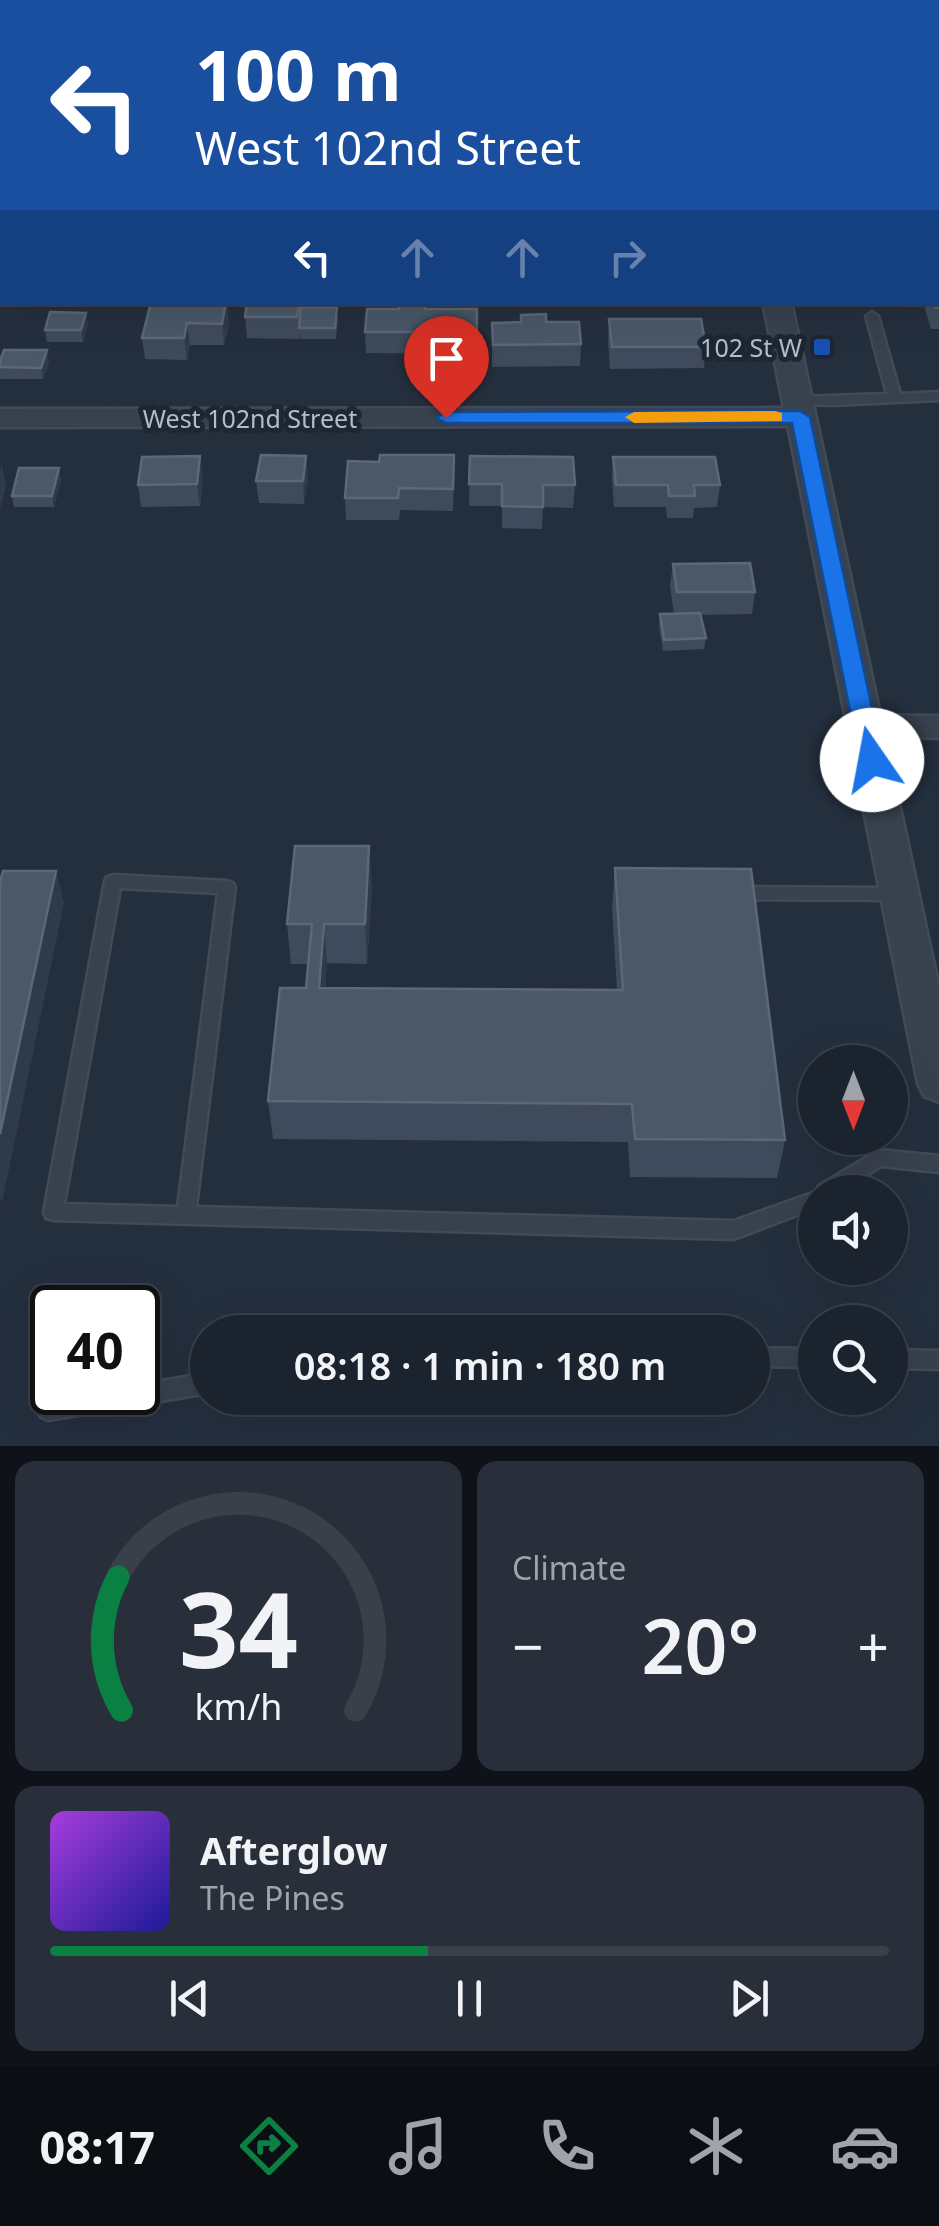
<!DOCTYPE html>
<meta charset="utf-8">
<style>
:root{--surface:#1b232e;--page:#282f3a;--text:#f1f3f6;--muted:#a0a4aa;--line:#39404a;--accent:#0b8043}
body{margin:0;font-family:"Noto Sans",sans-serif;background:var(--page);color:var(--text);height:100vh;display:flex;flex-direction:column;font-size:38px;white-space:nowrap}
*{box-sizing:border-box;margin:0}
p{font-size:32px;color:var(--muted)}
.icon{flex:none;width:55px;height:55px;fill:none;stroke:currentColor;stroke-width:2;stroke-linecap:round;stroke-linejoin:round}
.map{position:relative;height:1446px;overflow:hidden}
.panel{display:flex;flex-direction:column;gap:15px;padding:15px;background:#0f1319;flex:1}
.panel>*{flex:none}
.top-card{position:absolute;left:0px;top:0px;width:940px;height:305px;box-shadow:0 10px 40px #0002,0 0 0 2px var(--line);background:#1a4fa0;color:#fff;overflow:hidden}
.needle{width:65px;rotate:180deg}
.controls{position:absolute;left:798px;top:1045px;display:grid;gap:20px}
.controls a{display:grid;place-items:center;width:110px;height:110px;border-radius:50%;background:var(--surface);box-shadow:0 10px 40px #0002,0 0 0 2px var(--line);font-size:50px}
.speed{position:absolute;left:30px;top:1285px;display:flex;gap:20px;font-size:50px;font-weight:700;text-align:center}
.speed>*{display:grid;place-content:center;width:130px;height:130px;border-radius:50%;background:var(--surface);box-shadow:0 10px 40px #0002,0 0 0 2px var(--line);line-height:1}
.speed .limit{border:5px solid #111;border-radius:15px;background:#fff;color:#111}
.pin{position:absolute;display:grid;place-items:center;width:85px;height:85px;color:#fff;margin:-102px -42px;border-radius:50% 50% 50% 0;rotate:-45deg;box-shadow:0 0 10px #0007}
.pin .icon{rotate:45deg}
.me{position:absolute;width:110px;margin:-55px;rotate:348deg;stroke-linejoin:round;filter:drop-shadow(0 0 8px #0008)}
.turn{display:flex;align-items:center;gap:35px;height:210px;padding:0 30px;font-size:45px}
.turn .icon{width:130px;height:130px;stroke-width:2.5}
.turn b{display:block;font-size:70px;line-height:85px}
.lanes{display:flex;align-items:center;height:95px;padding:0 30px;background:#0003;justify-content:center;gap:50px;direction:ltr}
.lanes .off{opacity:.35}
.big{font-size:75px;font-weight:600;line-height:1.1}
.panel .widget{flex:1;display:flex;flex-direction:column;justify-content:center;gap:15px;min-width:0;padding:0 35px;border-radius:20px;background:var(--page)}
.panel .dial{align-items:center;gap:0}
.dial svg{height:260px;overflow:visible;fill:none;stroke:var(--line);stroke-width:7;stroke-linecap:round;text-anchor:middle}
.dial text{fill:var(--text);stroke:none}
.song{display:flex;align-items:center;gap:30px}
.cover{width:120px;height:120px;border-radius:15px;background:linear-gradient(135deg,hsl(280 70% 55%),hsl(240 70% 35%))}
.played{height:10px;border-radius:5px;background:linear-gradient(90deg,var(--accent) 45%,var(--line) 45%)}
.keys{display:flex;justify-content:space-around;direction:ltr}
.heat{display:flex;justify-content:space-between;align-items:center;font-size:55px;direction:ltr}
.panel .tiles{flex:1;display:grid;gap:15px;grid-template-columns:1fr 1fr}
.widget:last-child{grid-column:span 2}
.trip{position:absolute;left:190px;top:1315px;width:580px;height:100px;border-radius:50px;background:var(--surface);box-shadow:0 10px 40px #0002,0 0 0 2px var(--line);font-weight:600;line-height:100px;text-align:center}
.menu{display:flex;height:160px;justify-content:space-around;align-items:center;background:#0b0e12;color:var(--muted)}
.menu .icon{width:70px;height:70px}
.menu .on{color:var(--accent)}
.menu b{font-size:45px;color:var(--text)}
.map>svg:first-child{display:block}
</style>
<div class="map">
<svg width="939" height="1446" viewBox="0 0 939 1446">
<rect width="100%" height="100%" fill="#242f3e"/>
<g fill="none" stroke-linecap="round" stroke-linejoin="round">
<defs>
<path id="service" d="M0,215h2v6h-2z
M872,312l6,4 22,78 39,-2v8l-106,5 -40,-1 -2,-3 6,-4 90,-3 -21,-78z
M113,875l114,6 6,2 2,4 -39,320 538,14 81,-29h2l2,-6 60,-36 60,6v16l-58,-6 -40,26h-26v16l-81,31 -681,-19 -7,-2 -2,-6 61,-331 2,-4zM120,888l98,5 -40,314 -114,-3z
M733,887l166,1 6,2 2,4 -2,4 -6,2 -166,-1 -6,-2 -2,-4 2,-4z
M752,1348l63,1v18l-63,-1z
M890,1350l49,1v18l-49,-1z
M208,1373v20l-160,27 -7,-3 -3,-7 3,-7c30,-12 65,-11 97,-11v-7z"/>
<path id="minor" d="M865,715l74,1v22l-85,-4 -4,-8 4,-8z"/>
<path id="tertiary" d="M705,0h22l1,2h-21z
M763,302h28l148,686v114l-15,-6 -6,-12 -130,-658 -788,1v-18l784,-1z"/>
</defs>
<use href="#service" stroke="#414a57" stroke-width="5"/>
<use href="#minor" stroke="#414a57" stroke-width="5"/>
<use href="#tertiary" stroke="#414a57" stroke-width="5"/>
<use href="#service" fill="#38414e" fill-rule="evenodd"/>
<use href="#minor" fill="#38414e" fill-rule="evenodd"/>
<use href="#tertiary" fill="#38414e" fill-rule="evenodd"/>
</g>
<path fill="#3f4b5c" d="M119,0h33v2h-33z
M591,0h41v2h-40z
M938,220h1v65h-1z
M939,288v41h-8l-6,-20 1,-7h12z
M227,302l2,22 -5,21h-34l-3,15 -42,-1 -3,-21z
M247,302h42v2h10l1,15 38,-1 -2,21h-36l-1,-5v5l-52,-1 -2,-21z
M425,309h52v45l-111,-1 -1,-21z
M609,319l97,28 -2,21 -94,1 -2,-28z
M520,322h26l35,22 -1,22 -88,1v-44z
M88,324l-5,18h-36l-2,-12z
M0,361l49,1 -6,17h-43z
M470,456l105,29 -2,23 -30,-1 -1,22 -40,-1v-22h-33z
M613,457l107,28 -3,22 -23,1 -1,10h-26l-1,-11h-52l-2,-28z
M203,478l-3,28 -59,1 -3,-22z
M308,478l-4,26 -45,-1 -3,-22z
M454,478l-1,33 -53,-1 -1,10h-53l-1,-22z
M61,479l-7,28h-40l-2,-11z
M673,564l82,28 -3,22 -51,1 5,23 -2,11 -41,2 -4,-25 1,-12h14l-4,-28z
M615,868l170,272 -8,38 -147,-1 -2,-35 -355,-3 -5,-38 38,-113 2,-24h-17l-4,-40 85,-38 -5,78 -40,-1 -2,26 292,1 -5,-82z"/>
<path fill="#2f3b4b" d="M226,302l3,22 -5,21 -2,-21z
M86,313l2,11 -5,18 -2,-12z
M187,323l3,22 -3,15 -3,-22z
M47,350l2,12 -6,17 -2,-11z
M200,456l3,22 -3,28 -3,-22z
M306,456l2,22 -4,26 -1,-23z
M2,464l4,22 -6,23v-39z
M59,468l2,11 -7,28 -2,-11z
M369,846l3,40 -5,78 -2,-40z
M56,871l8,32 -62,300 -2,-5v-64z
M324,924l3,39 -5,65 -3,-40z"/>
<path fill="#4b5868" stroke="#5c6777" stroke-width="2.5" d="M815,0h34l1,2h-34z
M938,230h1v31l-1,-4z
M938,288h1v19h-4l-1,-5h4z
M151,302h75l-4,22 -35,-1 -3,15h-42z
M247,302h40v2h12l-2,13h-52z
M399,302h26v7h52v23h-112l2,-23h32z
M301,307h36l-2,21h-36z
M50,312l36,1 -5,17h-36z
M546,314v8h33l2,22 -88,1 -1,-22 29,-1v-7z
M609,319h92l5,28h-94z
M4,350h43l-6,18 -41,-1v-6z
M261,455l45,1 -3,25h-47z
M380,455h74l-1,34 -54,-1 -1,10h-53l3,-37 31,1z
M200,456l-3,28 -59,1 4,-28z
M470,456l103,1 2,28h-32v22l-41,-1v-22h-33z
M613,457h102l5,28h-26l1,11h-26l-1,-11h-52z
M19,468h40l-7,28h-40z
M750,563l5,29h-78l-4,-28z
M700,613l6,25 -42,2 -4,-26z
M295,846h74l-4,78h-41l-5,64 304,2 -8,-122 136,1 34,271 -150,-1 -3,-35 -364,-3 12,-113h26l6,-64h-25z
M3,871h53l-56,263v-252z"/>
<path fill="#1a73e8" stroke="#114b97" stroke-width="2.5" d="M800,411l10,6 73,343 -11,8 -12,-8 -68,-337h-346l-10,-5 10,-6z"/>
<path fill="#f59e0b" d="M775,411l7,2v8l-148,2 -9,-6 9,-5z"/>
<rect fill="#1a4fb4" stroke="#1d2633" stroke-width="4" x="812" y="337" width="20" height="20" rx="5"/>
<g text-anchor="middle" dominant-baseline="central" stroke-width="10" stroke-linejoin="round" paint-order="stroke">
<g font-size="25" fill="#b4bcc9" stroke="#1d2633" text-anchor="end">
<text x="802" y="347">102 St W</text>
</g>
<g font-size="25" fill="#b4bcc9" stroke="#1d2633">
<text x="250" y="418">West 102nd Street</text>
</g>
</g>
</svg>
<div class="controls">
<a><svg class="needle" viewBox="-14 -14 28 28"><path d="M0-13l5 13h-10z" fill="#e53935"/><path d="M0 13l5-13h-10z" fill="#a0a4aa"/></svg></a>
<a><svg class="icon" aria-label="sound" viewBox="0 0 24 24"><path d="M4 9h4l5-4v14l-5-4H4zM17 9q2 3 0 6"/></svg></a>
<a><svg class="icon" aria-label="search" viewBox="0 0 24 24"><circle cx="10" cy="10" r="6"/><path d="M15 15l6 6"/></svg></a>
</div>
<div class="speed"><div class="limit">40</div></div>
<div class="pin" style="left:446px;top:418px;background:#d93025"><svg class="icon" aria-label="arrive" viewBox="0 0 24 24"><path d="M6 21V4h12l-3 4 3 4H6"/></svg></div>
<svg class="me" style="left:872px;top:760px" viewBox="-20 -20 40 40"><circle r="19" fill="#fff"/><path d="M0-13L10 11 0 6-10 11z" fill="#1a73e8"/></svg>
<div class="trip">08:18 · 1 min · 180 m</div>
<div class="top-card">
<div class="turn"><svg class="icon" aria-label="left" viewBox="0 0 24 24"><path d="M17 20v-9H6M10 6l-5 5 5 5"/></svg><div><b>100 m</b>West 102nd Street</div></div>
<div class="lanes"><svg class="icon" aria-label="left" viewBox="0 0 24 24"><path d="M17 20v-9H6M10 6l-5 5 5 5"/></svg><svg class="icon off" aria-label="ahead" viewBox="0 0 24 24"><path d="M12 20V5M6 11l6-6 6 6"/></svg><svg class="icon off" aria-label="ahead" viewBox="0 0 24 24"><path d="M12 20V5M6 11l6-6 6 6"/></svg><svg class="icon off" aria-label="right" viewBox="0 0 24 24"><path d="M7 20v-9h11M14 6l5 5-5 5"/></svg></div>
</div>
</div>
<section class="panel">
<div class="tiles">
<div class="widget dial"><svg viewBox="0 0 100 80">
<path d="M14 69A42 42 0 1 1 86 69"/>
<path d="M14 69A42 42 0 0 1 13 28" stroke="#0b8043"/>
<text x="50" y="56" font-size="32" font-weight="700">34</text>
<text x="50" y="72" font-size="11">km/h</text>
</svg></div>
<div class="widget"><p>Climate</p>
<div class="heat"><a>−</a><b class="big">20°</b><a>+</a></div>
</div>
<div class="widget">
<div class="song"><i class="cover"></i><div><b>Afterglow</b><p>The Pines</p></div></div>
<div class="played"></div>
<div class="keys"><svg class="icon" aria-label="previous" viewBox="0 0 24 24"><path d="M18 5L8 12l10 7zM5 5v14"/></svg><svg class="icon" aria-label="pause" viewBox="0 0 24 24"><path d="M8 5v14M16 5v14"/></svg><svg class="icon" aria-label="next" viewBox="0 0 24 24"><path d="M6 5l10 7-10 7zM19 5v14"/></svg></div>
</div>
</div>
</section>
<nav class="menu">
<b>08:17</b>
<svg class="icon on" aria-label="directions" viewBox="0 0 24 24"><path d="M12 3l9 9-9 9-9-9zM9 14v-3h6M13 9l2 2-2 2"/></svg>
<svg class="icon" aria-label="music" viewBox="0 0 24 24"><path d="M9 18V5l10-2v13"/><circle cx="6" cy="18" r="3"/><circle cx="16" cy="16" r="3"/></svg>
<svg class="icon" aria-label="phone" viewBox="0 0 24 24"><path d="M5 4h4l2 5-3 2q2 4 5 5l2-3 5 2v4C11 20 4 13 5 4z"/></svg>
<svg class="icon" aria-label="climate" viewBox="0 0 24 24"><path d="M12 3v18M4 7l16 10M4 17L20 7"/></svg>
<svg class="icon" aria-label="car" viewBox="0 0 24 24"><path d="M5 17H2v-5l4-1 3-4h7l3 4 3 1v5h-3M9 17h6M6 11h13"/><circle cx="7" cy="17" r="2"/><circle cx="17" cy="17" r="2"/></svg>
</nav>
